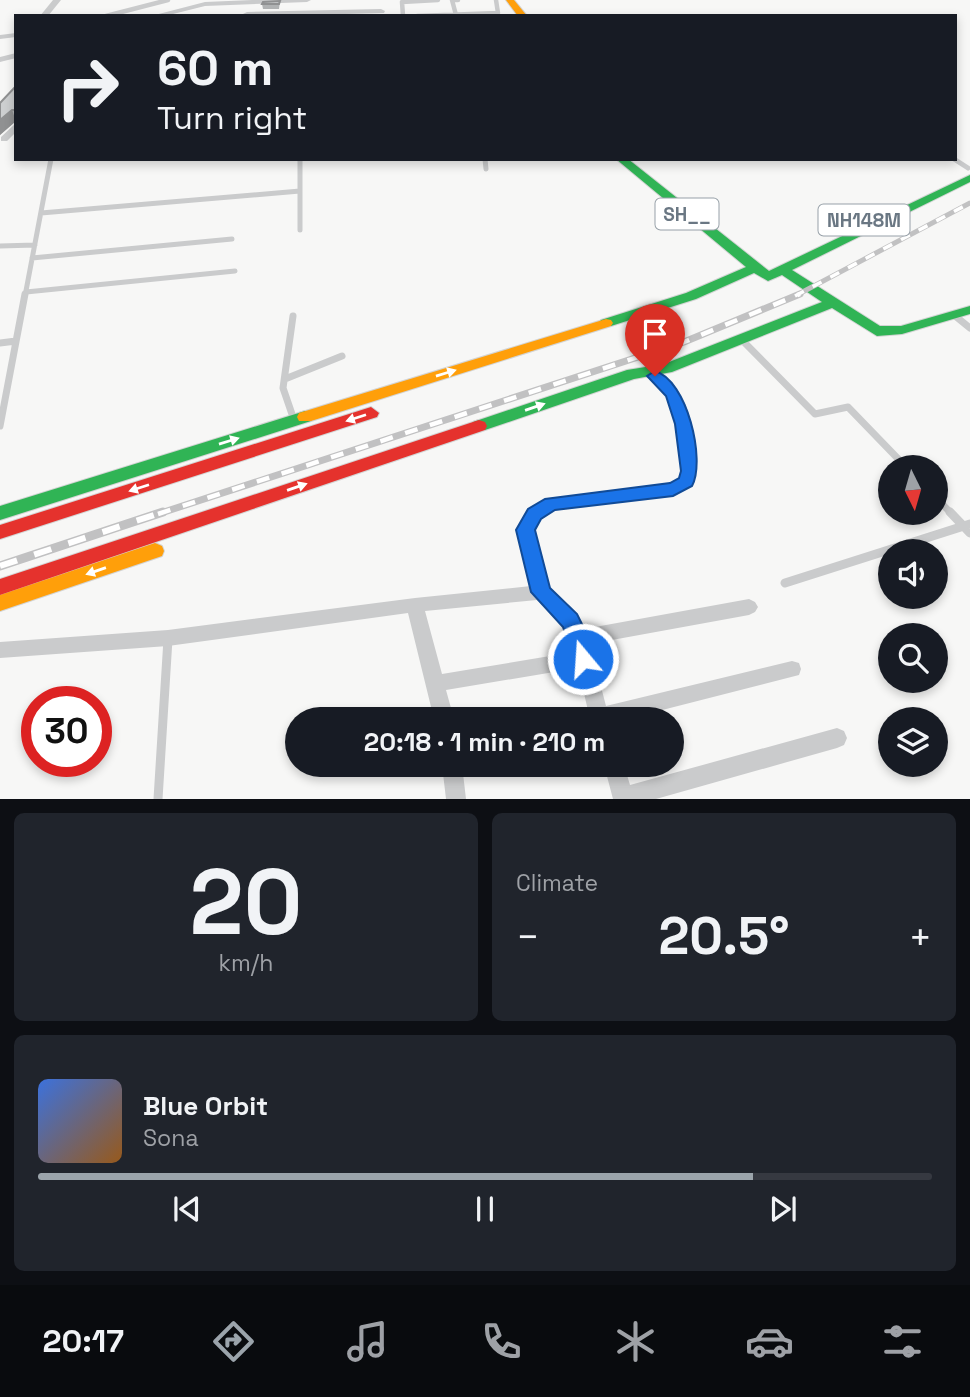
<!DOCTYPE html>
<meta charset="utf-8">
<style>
:root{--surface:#171b24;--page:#20242c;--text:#f1f3f6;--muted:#9ea1a6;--line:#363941;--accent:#9ba4ab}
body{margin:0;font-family:"Space Grotesk",sans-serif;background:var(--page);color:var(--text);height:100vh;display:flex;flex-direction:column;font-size:26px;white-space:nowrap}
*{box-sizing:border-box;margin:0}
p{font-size:23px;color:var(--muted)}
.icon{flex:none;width:38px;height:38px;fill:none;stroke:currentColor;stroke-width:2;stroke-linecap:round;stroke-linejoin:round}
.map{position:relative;height:799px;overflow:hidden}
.panel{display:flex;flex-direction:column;gap:14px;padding:14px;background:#0d0f14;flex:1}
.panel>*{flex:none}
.banner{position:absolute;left:14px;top:14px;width:943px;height:147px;border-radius:0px;box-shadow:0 4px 10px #0003;background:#171b24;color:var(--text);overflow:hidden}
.needle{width:46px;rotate:175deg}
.fabs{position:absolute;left:878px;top:455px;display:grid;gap:14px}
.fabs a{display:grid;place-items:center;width:70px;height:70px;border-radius:50%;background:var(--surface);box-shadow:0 4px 10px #0003;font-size:35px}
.speed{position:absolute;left:21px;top:686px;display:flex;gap:14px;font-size:35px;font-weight:700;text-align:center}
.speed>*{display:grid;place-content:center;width:91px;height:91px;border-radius:50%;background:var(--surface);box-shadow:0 4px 10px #0003;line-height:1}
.speed .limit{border:10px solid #d22;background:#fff;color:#111}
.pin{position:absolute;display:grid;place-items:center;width:60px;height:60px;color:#fff;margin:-72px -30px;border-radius:50% 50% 50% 0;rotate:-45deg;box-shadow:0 0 7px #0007}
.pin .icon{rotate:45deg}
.me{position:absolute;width:77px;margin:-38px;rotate:342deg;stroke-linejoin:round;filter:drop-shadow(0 0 5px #0008)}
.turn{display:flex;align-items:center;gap:24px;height:147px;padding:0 28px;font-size:32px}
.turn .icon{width:91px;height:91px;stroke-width:2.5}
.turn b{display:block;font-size:49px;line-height:60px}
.big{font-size:52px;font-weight:700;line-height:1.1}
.panel .card{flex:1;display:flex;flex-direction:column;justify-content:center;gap:10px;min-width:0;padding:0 24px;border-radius:10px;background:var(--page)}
.panel .dial{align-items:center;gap:0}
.dial b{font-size:91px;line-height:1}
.song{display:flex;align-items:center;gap:21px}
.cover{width:84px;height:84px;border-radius:10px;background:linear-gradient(135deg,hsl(220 70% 55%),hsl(30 70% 35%))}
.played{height:7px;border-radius:4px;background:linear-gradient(90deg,var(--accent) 80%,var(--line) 80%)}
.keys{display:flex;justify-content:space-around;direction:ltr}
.heat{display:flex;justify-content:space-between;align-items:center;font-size:38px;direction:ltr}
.panel .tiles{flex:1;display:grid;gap:14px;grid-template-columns:1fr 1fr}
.card:last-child{grid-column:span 2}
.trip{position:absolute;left:285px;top:707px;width:399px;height:70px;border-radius:35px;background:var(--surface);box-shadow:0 4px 10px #0003;font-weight:700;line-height:70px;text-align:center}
.tabs{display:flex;height:112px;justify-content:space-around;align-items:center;background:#090b0e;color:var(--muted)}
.tabs .icon{width:49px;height:49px}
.tabs .active{color:var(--accent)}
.tabs b{font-size:32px;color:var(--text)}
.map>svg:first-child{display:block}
</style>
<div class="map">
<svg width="970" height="799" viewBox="0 0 970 799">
<rect width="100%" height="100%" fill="#f7f7f6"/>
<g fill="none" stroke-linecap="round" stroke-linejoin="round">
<defs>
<path id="fast" d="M616,159h12l141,112 201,-96v7l-178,88 88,56h21l69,-20v8l-68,20 -25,2 -45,-28 -160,64 -38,7 -149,51h-12l-2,-4 2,-4 154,-52 37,-6 158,-62 -40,-27 -14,6 -14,-8 -58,26 -85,27h-10l-2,-3 2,-3 85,-27 60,-26z
M305,411l8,6 -2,4 -311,99v-14z"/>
<path id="slow" d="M506,0h8l13,16h-9z
M606,319l5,1 2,3 -2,3 -300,95h-12l-2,-4 2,-4z
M155,543l7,3 2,5 -2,5 -162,55v-16z"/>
<path id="jam" d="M371,407l8,6 -2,4 -377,122v-14z
M479,420l6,2 2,4 -2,4 -485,165v-16z"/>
</defs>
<use href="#fast" stroke="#d3d4d4" stroke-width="2"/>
<use href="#slow" stroke="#d3d4d4" stroke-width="2"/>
<use href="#jam" stroke="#d3d4d4" stroke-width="2"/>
<path stroke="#cacbcc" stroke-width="4.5" d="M456,15l-4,-15h6
M106,16l62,-16
M403,16l-1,-14 36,-2
M417,16l81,-3 -2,-13"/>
<path stroke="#cacbcc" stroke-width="5" d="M300,159v71
M485,159l1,10
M954,159l14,9
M41,213l259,-22
M0,246l35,-1
M32,258l200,-19
M26,292l209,-21
M25,296l26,-137"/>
<path stroke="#cacbcc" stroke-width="7" d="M954,315l16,13
M293,316l-10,72 11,32
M741,339l74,75 33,-7 58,60
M0,343l16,-2
M285,379l57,-23
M0,426l25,-132
M936,498l16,16"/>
<path stroke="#cacbcc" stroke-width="9" d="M950,512l20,21
M785,583l185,-59
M158,799l10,-160"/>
<path fill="#cacbcc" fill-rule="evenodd" d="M53,0h8l-13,16h-8z
M252,0h59l-4,2 -102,4 -40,10h-14l54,-14z
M381,9l4,2 -1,2 -116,3 -25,-2 4,-2z
M16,33v4l-16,2v-4z
M16,53v5l-16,4v-5z
M16,123v9l-9,9h-6v-4z
M655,371c36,13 46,79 39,111l-3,4 -18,9 -118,15 -14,8 -8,12 16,58 27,28 8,13 165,-30 6,3 3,5 -3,5 -6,3 -159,29 16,62 186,-45 7,2 2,6 -2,6 -172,44h-37l-12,-51 -132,22 8,29h-20l-26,-106 -240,33 -168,12v-16l168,-12 247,-32 116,-12 -14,-57 12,-19 23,-12 118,-15 9,-4c6,-25 1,-60 -12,-82 -5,-9 -13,-14 -19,-21zM537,600l27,26 10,26 -132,22 -17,-63z
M837,728l7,3 3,7 -3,7 -7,3 -181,51h-43l-9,-34h20l6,20z
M442,765h20l4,34h-20z"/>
<use href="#fast" fill="#30b455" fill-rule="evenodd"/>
<use href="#slow" fill="#ff9f0a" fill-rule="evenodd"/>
<use href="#jam" fill="#e5322d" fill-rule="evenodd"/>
<defs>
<path id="rail-far2" d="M795,296l175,-93"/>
<path id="rail-far1" d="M158,514l526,-172 116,-48"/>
<path id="rail" d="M0,566l163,-54"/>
</defs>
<use href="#rail-far2" stroke="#c1c1c2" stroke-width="5"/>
<use href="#rail-far1" stroke="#c1c1c2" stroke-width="7"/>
<use href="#rail" stroke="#c1c1c2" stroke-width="9"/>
<use href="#rail-far2" stroke="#fff" stroke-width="3.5" stroke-dasharray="10" stroke-linecap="butt"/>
<use href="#rail-far1" stroke="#fff" stroke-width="4.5" stroke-dasharray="13" stroke-linecap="butt"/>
<use href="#rail" stroke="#fff" stroke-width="6" stroke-dasharray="18" stroke-linecap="butt"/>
</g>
<path fill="#b0b2b3" d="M280,1l-1,8h-16l-1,-5z
M16,86v35l-16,14v-32z"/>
<path fill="#909192" d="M12,110l4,11 -16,14v-15z"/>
<path fill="#cdcfd0" stroke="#909192" stroke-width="2" d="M280,1l-1,3h-17l1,-2z
M16,86v24h-4l-12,10v-17z"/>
<defs><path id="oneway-solid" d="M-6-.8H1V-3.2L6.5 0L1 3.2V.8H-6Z" transform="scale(1.75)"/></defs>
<g fill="#fff">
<use href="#oneway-solid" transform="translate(446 373) rotate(-17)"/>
<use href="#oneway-solid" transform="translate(535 407) rotate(-19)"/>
<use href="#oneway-solid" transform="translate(356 418) rotate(162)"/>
<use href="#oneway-solid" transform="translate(229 441) rotate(-17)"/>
<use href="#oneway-solid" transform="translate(297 487) rotate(-19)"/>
<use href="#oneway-solid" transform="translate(139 488) rotate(162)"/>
<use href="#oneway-solid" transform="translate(96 571) rotate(161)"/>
</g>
<path fill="#1a73e8" stroke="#114b97" stroke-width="2" d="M655,371c32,9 51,89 37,115l-19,10 -118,14 -14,9 -6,11 15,58 27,26 12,24 5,21 -3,6 -8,3 -7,-3 -13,-38 -32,-35 -15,-62 12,-21 17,-10 125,-16 9,-5 2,-7 -6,-47 -9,-28 -19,-20z"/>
<g text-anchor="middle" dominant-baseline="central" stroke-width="7" stroke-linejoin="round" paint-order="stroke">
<g fill="#fff" stroke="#97a0a8" stroke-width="2">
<rect x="655.5" y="198.5" width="63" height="31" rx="5"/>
<rect x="818.5" y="204.5" width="91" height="31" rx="5"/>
</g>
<g font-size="19" font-weight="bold" fill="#6a7783">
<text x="687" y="214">SH__</text>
<text x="864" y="220">NH148M</text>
</g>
</g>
</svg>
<div class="fabs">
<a><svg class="needle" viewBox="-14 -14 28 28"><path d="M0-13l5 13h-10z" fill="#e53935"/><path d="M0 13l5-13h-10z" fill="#9ea1a6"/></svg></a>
<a><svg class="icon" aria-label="sound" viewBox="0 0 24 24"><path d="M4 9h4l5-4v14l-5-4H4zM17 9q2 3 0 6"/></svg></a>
<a><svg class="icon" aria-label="search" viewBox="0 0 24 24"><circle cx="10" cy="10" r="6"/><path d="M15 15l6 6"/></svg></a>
<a><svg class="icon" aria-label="layers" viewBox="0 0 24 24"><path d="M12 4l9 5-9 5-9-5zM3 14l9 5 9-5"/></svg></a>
</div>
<div class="speed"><div class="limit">30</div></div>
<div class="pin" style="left:655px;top:376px;background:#d93025"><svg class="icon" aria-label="arrive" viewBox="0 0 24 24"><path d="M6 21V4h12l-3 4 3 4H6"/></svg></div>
<svg class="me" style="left:583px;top:659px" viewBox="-20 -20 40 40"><circle r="17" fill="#1a73e8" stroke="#fff" stroke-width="3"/><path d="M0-11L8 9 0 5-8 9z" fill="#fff"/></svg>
<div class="trip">20:18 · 1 min · 210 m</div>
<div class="banner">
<div class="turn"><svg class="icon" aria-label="right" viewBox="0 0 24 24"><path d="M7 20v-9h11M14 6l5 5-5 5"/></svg><div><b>60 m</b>Turn right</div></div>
</div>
</div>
<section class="panel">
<div class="tiles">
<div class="card dial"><b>20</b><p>km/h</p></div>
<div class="card"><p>Climate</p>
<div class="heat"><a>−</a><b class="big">20.5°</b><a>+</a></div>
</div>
<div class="card">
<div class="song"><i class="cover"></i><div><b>Blue Orbit</b><p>Sona</p></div></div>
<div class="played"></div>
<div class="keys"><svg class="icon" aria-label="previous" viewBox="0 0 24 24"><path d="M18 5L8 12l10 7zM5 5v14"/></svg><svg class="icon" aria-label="pause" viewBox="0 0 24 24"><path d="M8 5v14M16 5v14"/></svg><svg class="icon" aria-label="next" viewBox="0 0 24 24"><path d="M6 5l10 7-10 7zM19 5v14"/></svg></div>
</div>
</div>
</section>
<nav class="tabs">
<b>20:17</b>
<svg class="icon active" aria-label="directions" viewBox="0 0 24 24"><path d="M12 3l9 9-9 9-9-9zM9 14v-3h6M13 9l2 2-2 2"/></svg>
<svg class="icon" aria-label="music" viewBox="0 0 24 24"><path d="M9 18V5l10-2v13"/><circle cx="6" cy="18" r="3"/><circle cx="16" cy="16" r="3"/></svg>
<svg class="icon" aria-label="phone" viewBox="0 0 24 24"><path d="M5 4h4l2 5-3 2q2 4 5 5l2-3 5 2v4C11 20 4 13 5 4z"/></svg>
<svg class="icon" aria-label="climate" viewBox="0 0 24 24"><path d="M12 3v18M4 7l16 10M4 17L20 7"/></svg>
<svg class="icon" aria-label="car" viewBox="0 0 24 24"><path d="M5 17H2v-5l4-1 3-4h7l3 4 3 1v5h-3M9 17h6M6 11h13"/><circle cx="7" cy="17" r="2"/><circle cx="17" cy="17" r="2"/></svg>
<svg class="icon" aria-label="filters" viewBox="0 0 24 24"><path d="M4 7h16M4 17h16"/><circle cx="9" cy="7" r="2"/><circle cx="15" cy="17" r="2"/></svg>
</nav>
